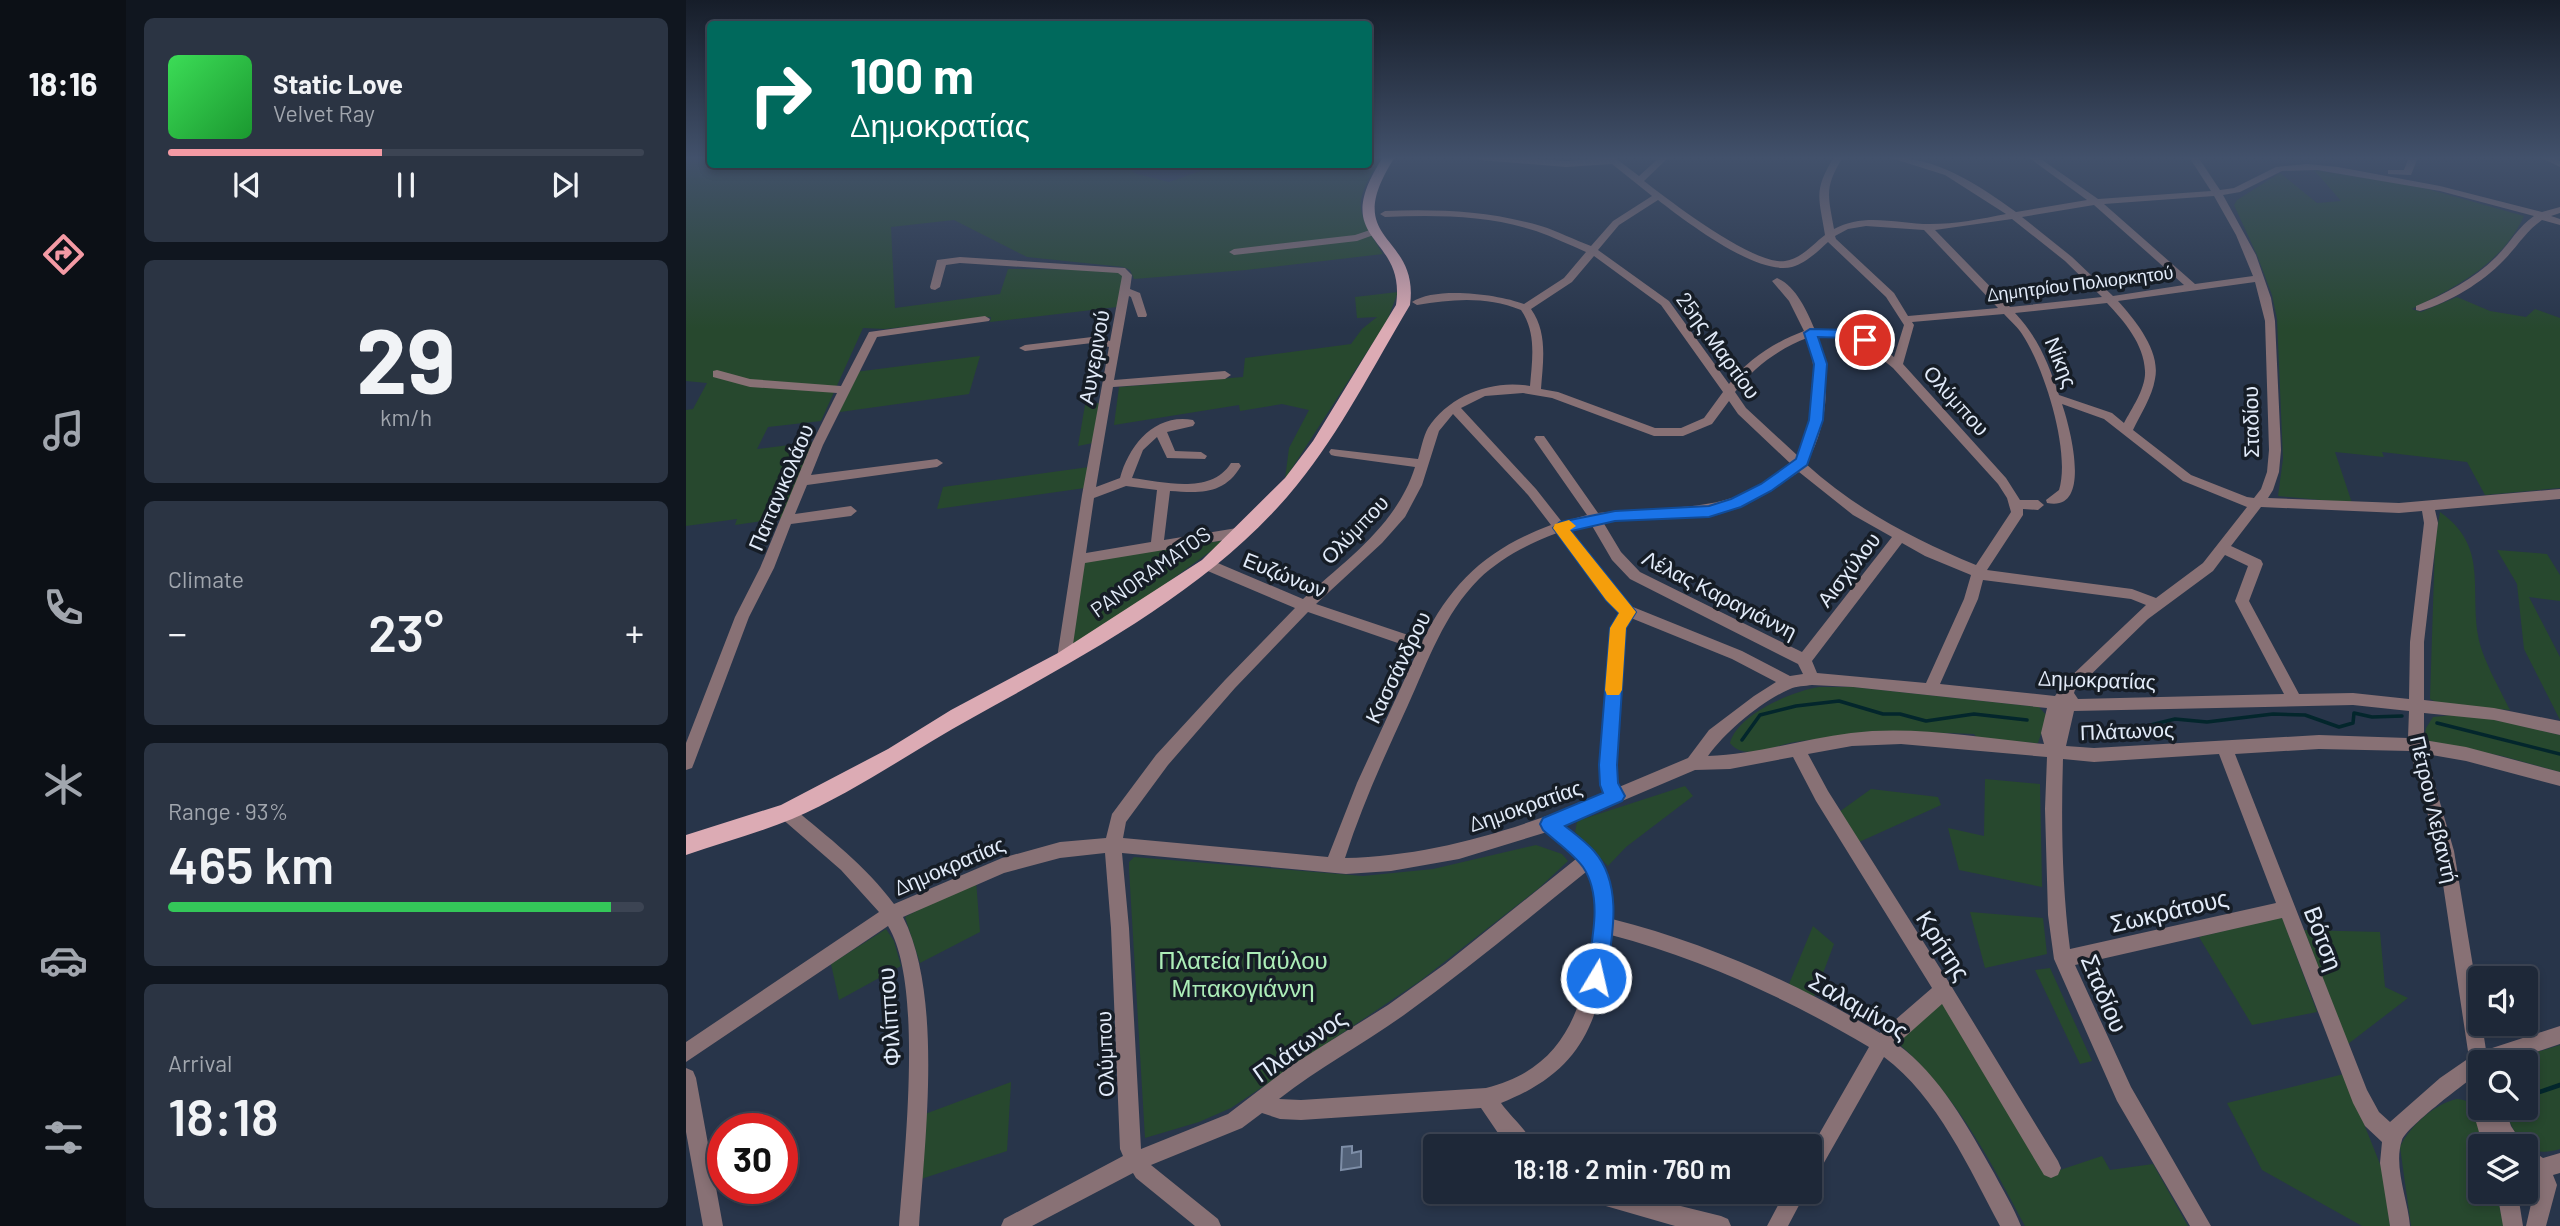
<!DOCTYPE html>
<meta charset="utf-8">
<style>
:root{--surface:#1e2838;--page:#2b3443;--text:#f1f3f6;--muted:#a1a6ae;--line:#3c4453;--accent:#f49aa4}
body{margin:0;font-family:Barlow,sans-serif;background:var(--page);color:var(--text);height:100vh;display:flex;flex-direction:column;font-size:26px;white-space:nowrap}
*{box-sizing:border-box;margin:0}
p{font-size:23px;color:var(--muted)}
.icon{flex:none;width:38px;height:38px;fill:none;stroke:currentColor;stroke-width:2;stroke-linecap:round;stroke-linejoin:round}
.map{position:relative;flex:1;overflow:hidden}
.side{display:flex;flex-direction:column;gap:18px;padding:18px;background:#10161f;width:560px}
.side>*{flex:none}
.banner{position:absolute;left:21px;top:21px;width:665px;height:147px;border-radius:7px;box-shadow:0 4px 10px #0003,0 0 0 2px var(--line);background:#00695c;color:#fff;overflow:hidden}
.tools{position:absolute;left:1782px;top:966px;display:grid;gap:14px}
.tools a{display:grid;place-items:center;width:70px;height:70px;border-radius:7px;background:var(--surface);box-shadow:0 4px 10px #0003,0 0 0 2px var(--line);font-size:35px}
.speed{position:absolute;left:21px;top:1113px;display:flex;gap:14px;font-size:35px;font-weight:700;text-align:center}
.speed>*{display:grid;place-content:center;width:91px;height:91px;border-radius:50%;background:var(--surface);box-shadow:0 4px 10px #0003,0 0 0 2px var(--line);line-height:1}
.speed .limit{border:10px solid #d22;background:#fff;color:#111}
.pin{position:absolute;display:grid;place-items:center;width:60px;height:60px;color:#fff;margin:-30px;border:4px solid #fff;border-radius:50%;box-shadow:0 2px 7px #0007}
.me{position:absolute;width:77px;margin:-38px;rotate:9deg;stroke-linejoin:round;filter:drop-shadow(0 0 5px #0008)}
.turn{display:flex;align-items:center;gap:24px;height:147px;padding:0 28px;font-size:32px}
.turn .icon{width:91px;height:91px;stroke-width:2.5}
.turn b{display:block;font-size:49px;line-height:60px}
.big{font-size:52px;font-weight:600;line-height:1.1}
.side .widget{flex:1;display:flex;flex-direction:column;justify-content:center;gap:10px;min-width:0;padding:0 24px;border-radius:10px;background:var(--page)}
.side .dial{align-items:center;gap:0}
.dial b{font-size:91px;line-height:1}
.song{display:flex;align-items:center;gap:21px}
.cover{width:84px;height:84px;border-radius:10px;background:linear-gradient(135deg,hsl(130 70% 55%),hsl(130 70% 35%))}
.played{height:7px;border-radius:4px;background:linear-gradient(90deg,var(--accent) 45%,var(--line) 45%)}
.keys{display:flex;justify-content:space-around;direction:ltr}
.heat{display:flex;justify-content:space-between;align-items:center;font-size:38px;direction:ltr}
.charge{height:10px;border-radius:5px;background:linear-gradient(90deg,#34c759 93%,var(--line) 0)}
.trip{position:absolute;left:737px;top:1134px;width:399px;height:70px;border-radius:7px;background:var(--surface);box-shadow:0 4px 10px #0003,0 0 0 2px var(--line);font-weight:600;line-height:70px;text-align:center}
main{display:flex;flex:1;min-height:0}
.menu{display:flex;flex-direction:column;width:126px;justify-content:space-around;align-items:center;background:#0c1016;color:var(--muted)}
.menu .icon{width:49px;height:49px}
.menu .on{color:var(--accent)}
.menu b{font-size:32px;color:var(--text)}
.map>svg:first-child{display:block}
</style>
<main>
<nav class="menu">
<b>18:16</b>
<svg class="icon on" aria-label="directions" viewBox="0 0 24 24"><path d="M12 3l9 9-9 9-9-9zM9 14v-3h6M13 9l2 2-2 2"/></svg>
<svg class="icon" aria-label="music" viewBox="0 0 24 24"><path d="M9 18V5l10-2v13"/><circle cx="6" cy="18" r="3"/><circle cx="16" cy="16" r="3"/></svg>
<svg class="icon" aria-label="phone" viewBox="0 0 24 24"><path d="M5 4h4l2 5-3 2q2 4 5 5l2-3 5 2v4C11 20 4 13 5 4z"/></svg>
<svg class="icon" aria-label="climate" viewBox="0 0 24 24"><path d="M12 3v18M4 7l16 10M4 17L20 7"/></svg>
<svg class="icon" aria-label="car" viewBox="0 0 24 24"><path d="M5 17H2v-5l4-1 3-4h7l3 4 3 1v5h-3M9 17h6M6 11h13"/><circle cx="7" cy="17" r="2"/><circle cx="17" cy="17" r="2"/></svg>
<svg class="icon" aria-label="filters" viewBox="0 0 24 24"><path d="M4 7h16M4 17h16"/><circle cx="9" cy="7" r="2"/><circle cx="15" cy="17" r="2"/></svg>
</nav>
<section class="side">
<div class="widget">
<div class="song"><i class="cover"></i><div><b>Static Love</b><p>Velvet Ray</p></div></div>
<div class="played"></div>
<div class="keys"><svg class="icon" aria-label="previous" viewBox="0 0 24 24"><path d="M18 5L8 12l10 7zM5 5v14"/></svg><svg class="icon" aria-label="pause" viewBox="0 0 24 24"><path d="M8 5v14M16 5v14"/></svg><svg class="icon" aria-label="next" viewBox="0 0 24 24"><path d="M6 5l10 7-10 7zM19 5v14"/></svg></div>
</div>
<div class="widget dial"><b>29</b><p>km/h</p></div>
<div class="widget"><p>Climate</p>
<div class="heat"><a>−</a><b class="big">23°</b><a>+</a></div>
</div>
<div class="widget"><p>Range · 93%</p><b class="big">465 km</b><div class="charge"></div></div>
<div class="widget"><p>Arrival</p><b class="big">18:18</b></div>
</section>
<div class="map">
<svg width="1874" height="1226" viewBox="0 0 1874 1226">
<rect width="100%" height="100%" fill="#28354a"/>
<path fill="#27482e" d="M0,157h24v7l412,1 15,9 32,8 49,-17 150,-1 1,-7h13c-29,46 -28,51 1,97l-137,16 -112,9 -4,-9 -7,-3 -96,-10 -73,-37 -63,7 4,81 105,-14 8,-25 114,1 4,4 -9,33 -127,15 1,-5 -106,12 -22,-1 -42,93 -53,6 -11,22 56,-7 -31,76 -47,7 2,-6 -51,7v-116l7,-1 14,-26 -21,-2z
M1628,170l103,16 107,30c-22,48 -67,70 -112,93l9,3 36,-15 33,14 36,6 9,-8 25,9v170l-75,7 -18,-33 -85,-10 2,5 -49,-5 17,51 -74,-7 5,-37 -6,-140 -5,-24 -15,-40 -23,-50 3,-5 43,-27 37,30 24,-2z
M712,292l-11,29 -102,158 4,-31 20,-38 -27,-6 -42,7 -1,-6 -125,20 5,-38 124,-10 2,-19 106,-14 11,-15 15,-12 -20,1 -2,-21z
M294,356l-11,38 -136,19 22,-41z
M413,403l-6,40 -15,3 7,-41z
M403,467l-4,21 -148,21 6,-22z
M1754,512c48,34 30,74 38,123 3,22 22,54 32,75l-70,-6 -10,-5 5,-156z
M540,540l-77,56 -77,50 11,-85z
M1811,550l50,4 13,21v26l-31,-4 31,60v63l-36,-71 -7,-65z
M1133,687h34l186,20 8,9 -9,27h-3l-58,-5 -3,-4c-60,-3 -120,-1 -179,8 -20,3 -50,20 -65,1 7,-29 63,-52 89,-56z
M1766,715l35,3 73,17v37l-58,-16 -78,-16 2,-12 7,-11z
M1299,779l55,5 2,103 -83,-17 -11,-42 36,8z
M999,786l8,10 -67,51 -18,19 -33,-34 2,-10 6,-3z
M1185,789l67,8 3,8 -84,38 -18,-31z
M850,845l26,9 6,7 -29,27 -119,93 -189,127 -32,14 -54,16 -16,-269v-7l5,-5 229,19 70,-7z
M290,880l4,52 -60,31 -15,-46z
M1284,912l73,6 4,36 -62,14z
M1596,917l35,95 -65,13 -53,-88z
M1127,926l21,18 -20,53 -25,-13z
M200,929l8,12 7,25 -62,34 -8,-36z
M1618,930l76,2 5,55 23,11 -60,46z
M1364,968l42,93 -12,3 -45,-94z
M1257,1000l105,174 54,-18 8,14 43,-6 35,62h-163c-35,-66 -69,-132 -127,-183z
M1874,1045v104c-34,11 -46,-13 -55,-41h20v-46h-20z
M1658,1074l40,100 6,52h-28l-100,-56 -35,-67z
M325,1082l-4,69 -86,28 4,-65z
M1771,1099c24,1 24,28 28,47h-5v46h16l8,34h-93l-11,-79c9,-20 35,-44 57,-48z"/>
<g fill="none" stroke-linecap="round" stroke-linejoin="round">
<path stroke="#03262c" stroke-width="3.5" d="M1751,723l123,31
M1404,734l32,-2 53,-13 32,3 66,-8 32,1 34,12 14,-4 1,-10 18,4 30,-1
M1056,740l18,-25 36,-9 43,-5 44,13h17l26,7 48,-7 53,6"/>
<path stroke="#03262c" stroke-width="4.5" d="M1839,1097l35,-12"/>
</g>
<path fill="#526178" stroke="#7e8ea7" stroke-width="2" d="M666,1146v7l9,-2v16l-20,3 1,-23z"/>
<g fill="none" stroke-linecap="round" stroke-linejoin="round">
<path fill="#887175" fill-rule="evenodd" d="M789,157h37l54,4 48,-4 25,19 21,-19h9l-25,24c26,20 110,85 141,80 16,-2 28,-17 40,-26 -6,-38 -12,-44 9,-78h9c-19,31 -15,37 -9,72 30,-17 65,-5 96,-5 26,0 51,-5 76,-10l-61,-39 -57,-18c49,0 89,27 128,55l71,-12 -59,-43h10l60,42 113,-8 -22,-34h9l22,33 14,-2 42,-21 31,-3 31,3 102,19 102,26 18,-5v6l-9,3 9,3v6l-18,-5c-16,11 -25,27 -38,40 -22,23 -54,42 -84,51l-4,-1v-4c29,-12 58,-27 80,-49 14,-14 22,-30 38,-41l-94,-25 -123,-21 -35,1 -42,21 -17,3 33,60 15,43 4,23 6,129 -2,22 -6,18 -5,8 131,5 161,-14v10l-125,11 3,13 -14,119v58l70,8 66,13v14l-66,-15 -70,-7v27l42,7 94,25v14l-94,-25 -40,-7 28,97 26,158v15h2l4,26 74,-24v18l-54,18h-26v16l-5,-2c-14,10 -68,51 -73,64 -9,26 6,60 8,86h-20l-10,-63 2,-21 -17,-16 -12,-23 -71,-185 -207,47 56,122 80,139h-21l-73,-125 -63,-142 -6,-44 -3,-106 2,-52 -146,-13 -49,2 -44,8 20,37 122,193 108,177 3,7 -3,7 -7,3 -7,-3 -102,-171 -45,40c43,31 71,83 97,129 9,17 20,35 27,53h-21c-30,-56 -63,-130 -116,-169l-67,118 -7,3v-28l59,-103c-81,-48 -167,-88 -258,-112 -11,84 -26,135 -110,168 10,14 27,28 33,43h-23l-13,-13 -17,-25 -180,12 -21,-1 -18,-6 -20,15 -91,37 67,54 3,7h-26l-59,-48 -3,-5 -101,53h-31l3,-7 119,-63 -3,-7 -9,-221 -6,-75 -45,5 -56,15 -101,44c40,78 22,222 16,309h-20c5,-70 25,-242 -11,-300l-202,136v-20l193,-130 -38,-42 -61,-53 -2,-5 2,-5 6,-2 6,2c36,30 74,59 102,97l108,-46 58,-16 46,-4 6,-24 44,-59 69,-75 70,-72 -92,-39 -2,-4 2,-4h10l90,38c43,-39 94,-74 112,-132l-80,-11 -4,-1 -2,-3 2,-3 87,10c3,-10 5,-22 10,-31 21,-33 65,-49 102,-42 2,-25 7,-53 -9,-76 -35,-14 -68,-11 -104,-5l-5,-3c23,-16 86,-8 112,2l40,-26 22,-26c-16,-7 -33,-15 -50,-21 -49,-16 -100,-16 -151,-14l-5,-3 5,-3c54,-2 104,0 156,15 17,5 33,14 50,20l22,-25 39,-25 -40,-32 -46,3 -87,-7zM1528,196l22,39 17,41 -58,8 -91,-80zM972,200c27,21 99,76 134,67 14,-4 25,-15 36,-25l58,55 18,28 -10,32c-32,-25 -39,-26 -79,-27 -8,-19 -19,-44 -38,-52l-5,3 17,20 15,30c-29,11 -56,28 -75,53l-60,-83 -71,-51 21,-25zM1408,205l90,80 -71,11 -41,-39 -50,-40zM1326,219l53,42 37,36 -92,10 -75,-77zM1180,226l58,4 74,78 -90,8 -14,-23 -58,-54 -1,-3 13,-7zM908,256l67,49 62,87 -19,26 -23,10h-26l-97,-36 -17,-3c2,-28 7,-56 -10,-80l41,-27zM1569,282l10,39 4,129 -2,22 -6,17 -7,9 -7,-1 -56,-22 -58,-45c8,-17 19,-33 22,-51 6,-28 -20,-59 -37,-78zM1421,303c17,18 37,41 38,68 1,17 -13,37 -21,52l-12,-10 -53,-18c-10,-30 -21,-58 -44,-82zM1318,314c6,7 14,13 18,20 22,33 49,118 37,156l-13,10 1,3c47,10 22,-79 15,-99l42,15 79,62 64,26 -44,56 -47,35 -24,-9 -145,-19 36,-55v-6l15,1 6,-5 -6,-5h-18l-14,-22 -103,-114 11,-39 -2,-3zM1131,337h31l13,5 32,26 105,116 9,14 4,14 -35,53c-61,-25 -121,-56 -170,-101 22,-37 26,-87 11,-127zM1121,338c12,37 10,84 -9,118l-52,-48 -11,-16c18,-24 43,-43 72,-54zM837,393l29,5 102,38h29l29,-12 17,-23 9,13 54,51c-67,53 -117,38 -194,48l-54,-77h-8l-2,3 2,3 51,73 -25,7 -26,-33 -75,-81 24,-12zM767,414l75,81 23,30c-62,23 -99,56 -128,115l-107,-36 66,-61 23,-26 17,-32 17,-54zM1113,472l54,43 39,22 -90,115 -162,-80 -19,-20 -18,-30 112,-9 44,-16zM1575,507l138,6 23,-2 2,12 -14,119 -1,57 -56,-6 -54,1 -50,-93 14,-37 -2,-4 -30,-14zM905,524l21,36 18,19 168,85 5,10 -13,2 -48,-25 -114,-46 -60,-76zM871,533l63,81 -9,14 -11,138 1,19 4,8c-83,35 -170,63 -260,65 17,-53 40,-103 63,-153 20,-44 36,-91 71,-126 22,-21 49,-35 78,-46zM1216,543l23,13 46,19 -7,24 -38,84 -109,-10 -5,-12zM1539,555l23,11 -13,35 49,93 -206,5 -4,-6 1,-3 73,-71 65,-48zM1297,580l148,19 15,6 -81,77 -10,14 -115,-12 38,-85zM622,612l110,38 -61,133 -29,74 -205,-19 3,-16 42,-57 67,-77zM945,618l101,41 44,23 -22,14 -45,34 -21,28 -69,29 -3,-21 9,-137zM1126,685l41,2 194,21 -6,25 3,11c-62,-6 -131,-19 -193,-11 -48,6 -94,21 -143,23 18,-25 54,-55 82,-67 6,-3 15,-3 22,-4zM1667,705l56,6 -1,27 -89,-3 -225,13 -28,-2 8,-35zM1633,749l91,2 28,100 31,207 -29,20 -50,44 -11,-10 -12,-22 -132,-336zM1533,754l57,149 -206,46c-8,-63 -9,-127 -7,-190l31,3zM1107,757l23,44 116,187 -52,45c-83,-50 -173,-90 -268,-114 2,-45 -17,-66 -49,-93l132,-56 35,-1zM861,832l29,27 -131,105 -57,41 -96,60 -64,49 -87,35 -12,-221 -7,-75 224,21 45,-3 68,-12zM900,872c13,23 9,49 6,74 -10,69 -32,124 -106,142l-185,12 -22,-1c40,-31 84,-55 125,-84 63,-45 122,-95 182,-143z
M1723,157h9l-7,18 -23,-1v-4h16z
M1854,157h12l8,4v6z
M690,228l3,1v4l-22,8 -123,14 -5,-3 5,-3 121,-14z
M274,257l165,11 7,7 -2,14 10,4 7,22 -1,2h-8l-7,-20 -2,-1 -15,84 111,-9 6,4 -6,4 -112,8 -17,100 24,-9c9,-33 35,-65 73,-58l2,3 -2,3 -26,6 8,19 26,1 6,4 -2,3 -38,-1 -10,-21 -14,13 -11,28c32,4 79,17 99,-15h8l2,3c-17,29 -41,27 -71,25l-6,49 79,-13 7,5 -7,5 -158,26 -14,95 -2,4h-10l-2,-4 25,-163 27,-148 -17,-4 -67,8 -6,-3 6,-3 67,-8 18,4 12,-65 -4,-3 -158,-10 -14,2 -6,22 -5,3 -4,-1 -1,-2 7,-27zM440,486l31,4 -6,52 -65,11 8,-55z
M299,316l5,3 -1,2 -112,16 -54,108 -12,30 126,-16 6,4 -6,4 -130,18 -12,29 56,-8 6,5 -6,5 -60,8 -17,44 -25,49 -55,146 -2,5 -6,2v-27l49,-126 25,-49 51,-123 26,-52 -87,-6 -37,-10v-6l4,-1 33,9 91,7 28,-54z
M0,1068l7,3 3,7 27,148h-20l-17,-94z
M1794,1099v9h25l6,18 13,20h-41l-11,-38 3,-7z
M1839,1146l18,12 17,-5v20l-7,2 4,10 -11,41h-20l5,-22 -12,-3 4,25h-20l-6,-34h28v-10l11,1 -3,-7 -8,-7z
M896,1192h42l97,24 7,3 3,7h-56l-83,-24 -7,-3z
M1099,1192h21l-18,34h-21z"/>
<path fill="#dcabb4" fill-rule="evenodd" d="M697,157h12c-57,88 25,74 15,148 -36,60 -69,126 -113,180 -82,102 -212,170 -325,233 -60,33 -117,74 -180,101 -34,14 -71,24 -106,36v-20l95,-30 107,-56 63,-39 107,-57 144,-93 83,-82 28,-37 83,-136c11,-73 -70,-60 -13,-148z"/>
</g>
<linearGradient id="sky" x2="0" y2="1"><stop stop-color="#161d29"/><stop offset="0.48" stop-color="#42516b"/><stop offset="1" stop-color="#42516b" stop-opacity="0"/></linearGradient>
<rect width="1874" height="329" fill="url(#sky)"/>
<path fill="#1a73e8" stroke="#114b97" stroke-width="2" d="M1124,329l39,1 22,10 -6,4 -17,-6 -30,-1 9,27 -4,56 -16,45 -36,26 -30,16 -32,10 -94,4 -44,10 65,81 -10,16 -9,137 1,18 7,13 -3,5 -57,25c10,8 21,16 29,25 30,34 18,87 12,127l-3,7 -7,3 -7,-3 -3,-7c5,-34 18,-80 -3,-111 -10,-14 -28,-26 -40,-37l-3,-6 3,-6 60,-25 -3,-8 -1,-20 11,-137 9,-15 -13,-13 -53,-72 7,-6 55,-11 94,-5 22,-7 30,-15 35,-25 13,-39 5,-56 -10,-31z"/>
<path fill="#f59e0b" d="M883,520l7,6 -6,4 66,82 -10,16 -4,62 -3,5h-12l-2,-5 5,-62 9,-15 -13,-13 -53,-72 2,-4z"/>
<g text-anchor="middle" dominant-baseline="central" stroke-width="7" stroke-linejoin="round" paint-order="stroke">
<g font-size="18" fill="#e2ebf9" stroke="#161d26">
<text transform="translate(1394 283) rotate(-7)">Δημητρίου Πολιορκητού</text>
</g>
<g font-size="21" fill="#e2ebf9" stroke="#161d26">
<text transform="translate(1033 345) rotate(54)">25ης Μαρτίου</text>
<text transform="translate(407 357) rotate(-80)">Αυγερινού</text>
<text transform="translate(1376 362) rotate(68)">Νίκης</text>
<text transform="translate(1271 400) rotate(48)">Ολύμπου</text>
<text transform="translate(1564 422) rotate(-91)">Σταδίου</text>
<text transform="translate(94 487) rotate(-67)">Παπανικολάου</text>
<text transform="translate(668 529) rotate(-46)">Ολύμπου</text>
<text transform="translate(1162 569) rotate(-52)">Αισχύλου</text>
<text transform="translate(464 571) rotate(-35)">PANORAMATOS</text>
<text transform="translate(599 574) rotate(22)">Ευζώνων</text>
<text transform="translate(1034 594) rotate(27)">Λέλας Καραγιάννη</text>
<text transform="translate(711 667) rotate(-64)">Κασσάνδρου</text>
<text transform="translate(1411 679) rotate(2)">Δημοκρατίας</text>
<text transform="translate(1441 730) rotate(-2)">Πλάτωνος</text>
<text transform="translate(839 805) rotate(-19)">Δημοκρατίας</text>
<text transform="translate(1749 809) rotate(77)">Πέτρου Λεβαντή</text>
<text transform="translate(263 865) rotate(-23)">Δημοκρατίας</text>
<text transform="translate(418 1054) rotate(-92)">Ολύμπου</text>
</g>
<g font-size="24" fill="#e2ebf9" stroke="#161d26">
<text transform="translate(1483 910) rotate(-13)">Σωκράτους</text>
<text transform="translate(1638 938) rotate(69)">Βότση</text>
<text transform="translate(1258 945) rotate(57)">Κρήτης</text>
<text transform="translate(1419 993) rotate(67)">Σταδίου</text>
<text transform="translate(1173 1005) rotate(30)">Σαλαμίνος</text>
<text transform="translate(202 1017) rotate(-94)">Φιλίππου</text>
<text transform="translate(613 1045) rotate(-35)">Πλάτωνος</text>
</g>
<g font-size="24" fill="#adeeb8" stroke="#161d26">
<text x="557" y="959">Πλατεία Παύλου<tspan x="557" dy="28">Μπακογιάννη</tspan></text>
</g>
</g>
</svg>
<div class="tools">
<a><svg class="icon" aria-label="sound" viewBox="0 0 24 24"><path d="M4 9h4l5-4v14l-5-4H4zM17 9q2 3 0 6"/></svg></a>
<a><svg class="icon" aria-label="search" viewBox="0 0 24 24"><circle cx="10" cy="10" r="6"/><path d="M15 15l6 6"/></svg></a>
<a><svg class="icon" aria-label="layers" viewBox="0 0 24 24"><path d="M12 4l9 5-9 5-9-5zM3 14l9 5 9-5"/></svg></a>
</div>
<div class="speed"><div class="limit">30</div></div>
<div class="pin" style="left:1179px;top:340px;background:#d93025"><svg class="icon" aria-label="arrive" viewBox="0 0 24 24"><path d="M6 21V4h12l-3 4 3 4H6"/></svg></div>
<svg class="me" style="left:910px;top:978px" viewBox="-20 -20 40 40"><circle r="17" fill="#1a73e8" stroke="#fff" stroke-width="3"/><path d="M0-11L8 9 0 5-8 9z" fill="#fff"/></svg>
<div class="trip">18:18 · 2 min · 760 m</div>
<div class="banner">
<div class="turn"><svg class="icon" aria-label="right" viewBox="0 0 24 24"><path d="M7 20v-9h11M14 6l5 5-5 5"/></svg><div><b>100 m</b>Δημοκρατίας</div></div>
</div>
</div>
</main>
